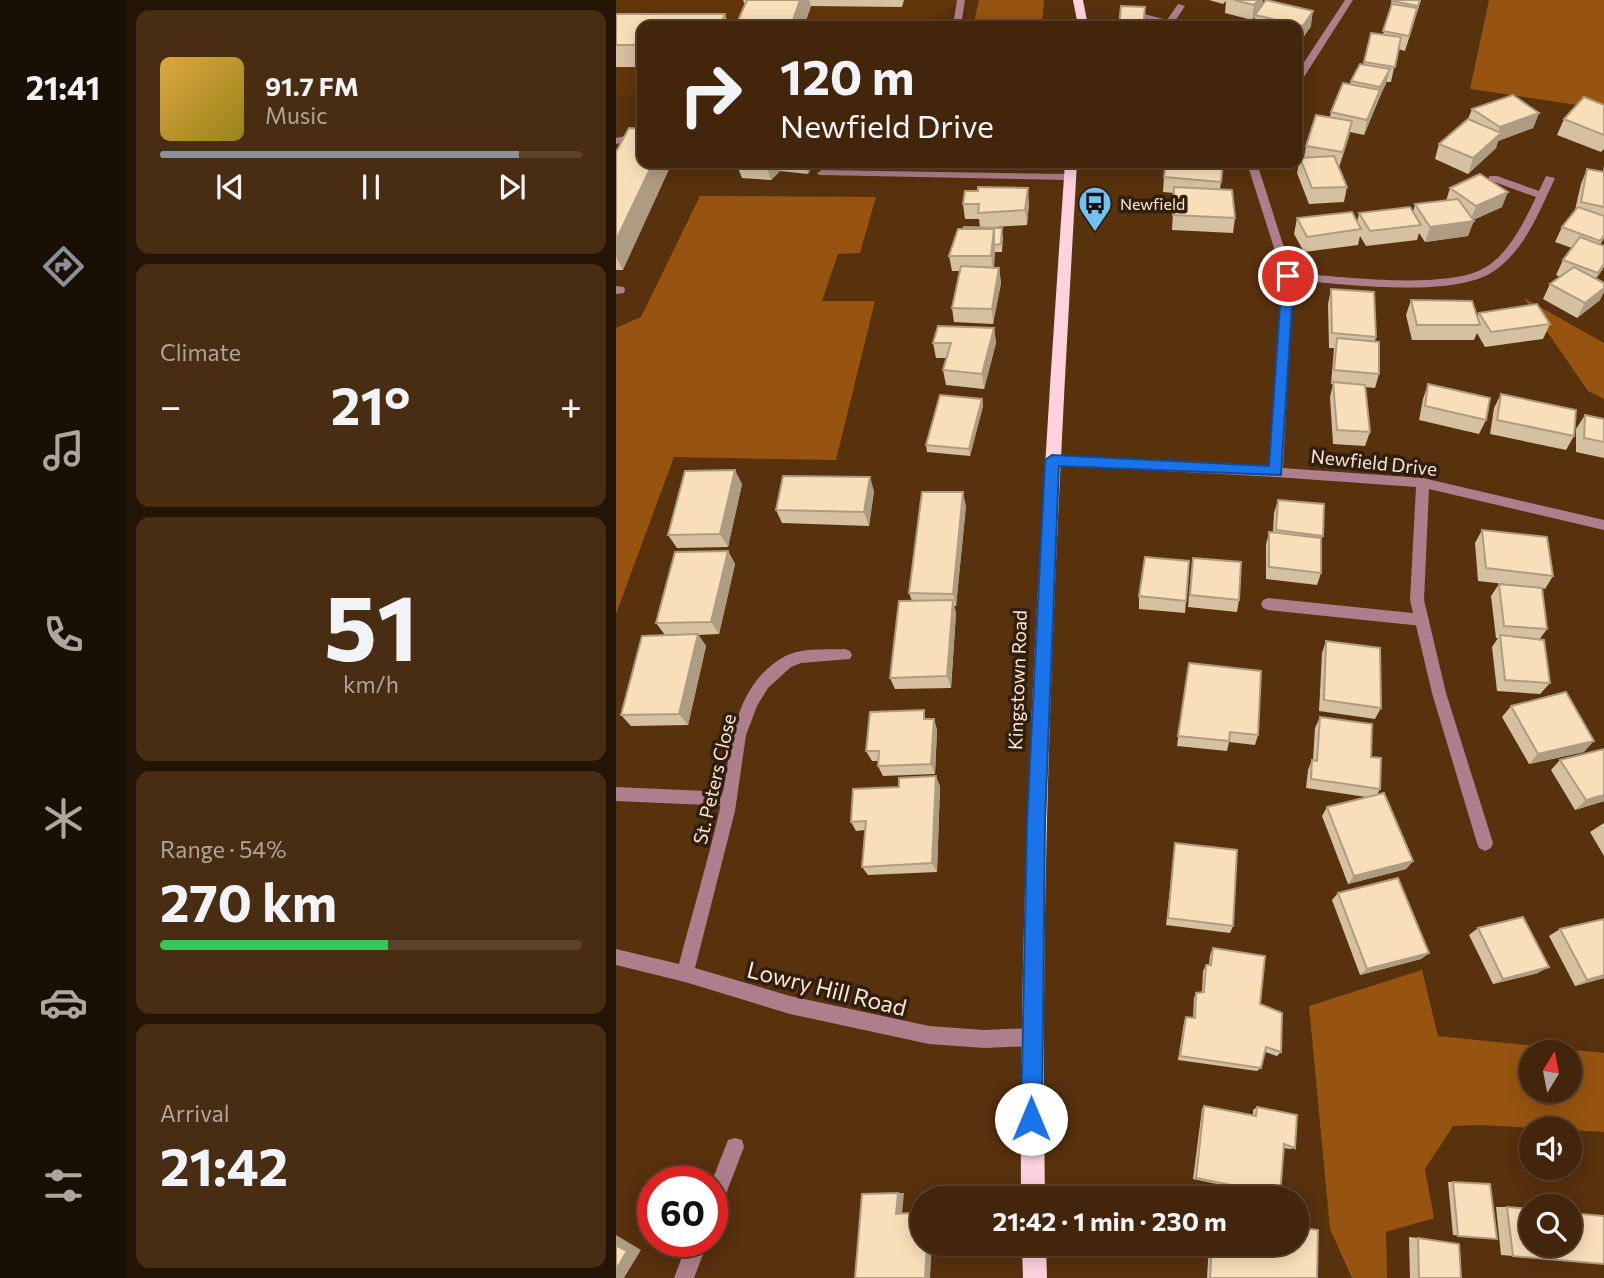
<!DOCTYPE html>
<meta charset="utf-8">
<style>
:root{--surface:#42250a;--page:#492d13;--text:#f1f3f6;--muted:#aea59c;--line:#5a422b;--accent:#8c9099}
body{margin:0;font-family:Commissioner,sans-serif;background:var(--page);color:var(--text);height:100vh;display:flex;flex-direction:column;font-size:26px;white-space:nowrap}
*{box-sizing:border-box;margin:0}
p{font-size:23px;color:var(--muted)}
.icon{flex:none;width:38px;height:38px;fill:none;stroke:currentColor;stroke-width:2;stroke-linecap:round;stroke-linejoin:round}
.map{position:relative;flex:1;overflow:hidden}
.panel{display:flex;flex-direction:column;gap:10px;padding:10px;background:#241406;width:490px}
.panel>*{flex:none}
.hud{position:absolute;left:21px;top:21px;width:665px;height:147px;border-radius:14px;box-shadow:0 4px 18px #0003,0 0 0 2px var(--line);background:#42250a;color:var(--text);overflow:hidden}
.needle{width:46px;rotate:10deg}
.tools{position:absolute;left:903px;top:1040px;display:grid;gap:14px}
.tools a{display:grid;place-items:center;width:63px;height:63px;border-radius:50%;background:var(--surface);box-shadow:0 4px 18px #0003,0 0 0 2px var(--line);font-size:35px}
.speed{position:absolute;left:21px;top:1166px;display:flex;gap:14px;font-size:35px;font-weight:700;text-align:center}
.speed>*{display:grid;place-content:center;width:91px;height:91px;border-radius:50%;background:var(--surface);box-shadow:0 4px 18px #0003,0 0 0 2px var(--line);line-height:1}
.speed .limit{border:10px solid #d22;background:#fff;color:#111}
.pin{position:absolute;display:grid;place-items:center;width:60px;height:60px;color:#fff;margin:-30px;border:4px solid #fff;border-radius:50%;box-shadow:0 2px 7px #0007}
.me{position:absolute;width:77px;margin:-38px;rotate:0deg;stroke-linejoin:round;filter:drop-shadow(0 0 5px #0008)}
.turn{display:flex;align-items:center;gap:24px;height:147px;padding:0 28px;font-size:32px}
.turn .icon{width:91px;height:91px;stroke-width:2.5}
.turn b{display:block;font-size:49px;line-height:60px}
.big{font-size:52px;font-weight:700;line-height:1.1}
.panel .tile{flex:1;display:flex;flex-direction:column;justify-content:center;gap:10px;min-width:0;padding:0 24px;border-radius:14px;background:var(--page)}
.panel .dial{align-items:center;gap:0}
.dial b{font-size:91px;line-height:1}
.song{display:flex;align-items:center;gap:21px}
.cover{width:84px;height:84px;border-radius:10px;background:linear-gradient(135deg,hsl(40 70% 55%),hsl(50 70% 35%))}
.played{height:7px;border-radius:4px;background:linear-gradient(90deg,var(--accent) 85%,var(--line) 85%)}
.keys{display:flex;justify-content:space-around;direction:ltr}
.heat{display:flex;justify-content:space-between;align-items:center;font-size:38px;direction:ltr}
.charge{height:10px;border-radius:5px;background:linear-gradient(90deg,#34c759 54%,var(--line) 0)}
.trip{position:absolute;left:294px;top:1186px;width:399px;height:70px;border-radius:35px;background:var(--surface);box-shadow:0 4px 18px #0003,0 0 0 2px var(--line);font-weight:700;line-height:70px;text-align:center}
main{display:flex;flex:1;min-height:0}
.tab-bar{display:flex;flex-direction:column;width:126px;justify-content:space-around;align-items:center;background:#1a0f04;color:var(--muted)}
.tab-bar .icon{width:49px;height:49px}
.tab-bar .selected{color:var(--accent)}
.tab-bar b{font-size:32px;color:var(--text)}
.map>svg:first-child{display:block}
</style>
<main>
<nav class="tab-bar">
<b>21:41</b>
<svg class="icon selected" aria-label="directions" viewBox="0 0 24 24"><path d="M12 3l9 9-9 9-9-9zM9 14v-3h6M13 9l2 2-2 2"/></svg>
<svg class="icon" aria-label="music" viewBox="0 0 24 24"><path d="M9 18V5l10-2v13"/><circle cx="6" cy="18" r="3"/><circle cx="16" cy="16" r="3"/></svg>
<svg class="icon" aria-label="phone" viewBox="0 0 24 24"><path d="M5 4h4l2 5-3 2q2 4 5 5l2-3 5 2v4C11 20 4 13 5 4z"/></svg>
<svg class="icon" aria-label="climate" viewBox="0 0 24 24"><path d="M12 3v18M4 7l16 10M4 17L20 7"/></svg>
<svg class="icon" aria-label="car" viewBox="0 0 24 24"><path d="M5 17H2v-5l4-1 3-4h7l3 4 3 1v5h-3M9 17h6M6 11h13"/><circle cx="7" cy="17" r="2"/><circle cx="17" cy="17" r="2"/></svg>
<svg class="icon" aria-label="filters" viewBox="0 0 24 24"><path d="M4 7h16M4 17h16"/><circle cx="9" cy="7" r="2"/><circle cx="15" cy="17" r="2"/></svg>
</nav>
<section class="panel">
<div class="tile">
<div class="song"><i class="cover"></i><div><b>91.7 FM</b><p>Music</p></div></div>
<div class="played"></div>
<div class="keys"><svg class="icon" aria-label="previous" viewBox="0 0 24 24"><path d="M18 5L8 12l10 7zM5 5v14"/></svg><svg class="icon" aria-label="pause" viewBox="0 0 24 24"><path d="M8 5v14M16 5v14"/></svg><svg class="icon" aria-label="next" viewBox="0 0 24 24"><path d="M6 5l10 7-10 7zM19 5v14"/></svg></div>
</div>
<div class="tile"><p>Climate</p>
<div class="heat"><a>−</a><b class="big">21°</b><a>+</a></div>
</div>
<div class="tile dial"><b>51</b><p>km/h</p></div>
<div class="tile"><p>Range · 54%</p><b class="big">270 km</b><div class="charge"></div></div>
<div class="tile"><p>Arrival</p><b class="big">21:42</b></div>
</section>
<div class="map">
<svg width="988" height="1278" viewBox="0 0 988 1278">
<rect width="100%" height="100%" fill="#58310d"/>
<path fill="#63360a" d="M0,0h348l-47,26h-275v67l-26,3z"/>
<path fill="#975411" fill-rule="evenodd" d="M363,0h65l-2,26h-69z
M873,0h115v109l-134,-20z
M84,196l176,1 -16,56 -22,1 -16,47h53l-39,159 -162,-3 -58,157v-286l25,-11z
M908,298l80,45v56l-16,-8z
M806,970l16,66 166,17v79l-124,-7 -27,1 -28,43 9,49 -48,14 1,46h-35l-22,-49 -21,-223zM915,1052h39v38h-39z"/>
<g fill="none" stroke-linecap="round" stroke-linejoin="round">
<path fill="#af7e8d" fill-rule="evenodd" d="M206,170l247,4 5,3 -5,3 -250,-5 -2,-2z
M652,598l154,16 5,2 2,4 -2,4 -5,2 -154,-16 -5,-2 -2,-4 2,-4z
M0,787l113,5 5,2 3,5 -3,5 -5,2 -113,-5z"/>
<path fill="#af7e8d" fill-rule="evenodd" d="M341,0h8l-4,26h-8z
M729,0h8l-51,80 -5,3v-10z
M562,4l7,2 -10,15 14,5h-15l-34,-9 4,-3 23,6z
M26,132v6l-26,6v-6z
M631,163h10l35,110c46,3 156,18 194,-6 24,-15 38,-45 50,-70l-47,-17v-4h8l42,15 7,-15 9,2c-15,32 -30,72 -61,93 -40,28 -152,13 -201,9l-10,188 140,10 181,42v10l-175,-41 -5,111 22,93 47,150 -2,5 -6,3 -6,-3 -2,-5 -45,-150 -22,-93 6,-113 -140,-10 -224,-12 -6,-5 6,-5 218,12 13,-191z
M0,286l8,1 1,3 -1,3 -8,1z
M229,649l5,2 2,4 -2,4 -49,4 -10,4 -23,21 -11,18 -11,29 -11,76 -40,157 95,28 139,30 55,4 47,-2 6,3 3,6 -3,6 -6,3 -47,2 -55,-4 -139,-30 -105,-32 -69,-17v-16l63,15c13,-50 28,-100 40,-151 12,-53 9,-123 63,-155 18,-11 42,-8 63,-9z
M119,1138l7,2 2,7 -25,65 -7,2v-33l16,-41z
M72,1241h20l-14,37h-20z"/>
<path fill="#fbd2de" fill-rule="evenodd" d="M457,0h10l5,26h-10z
M449,163h12c-20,345 -38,690 -32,1036h-24c-2,-346 20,-691 44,-1036z
M406,1244h24l1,34h-24z"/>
</g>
<path fill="#d5c09f" d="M127,0h161l-2,7 -91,-1 -7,20h-67l8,-21z
M593,0h54l-1,5 49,21 -11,16 -3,-1v-15h-43l1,-9 -3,3 -27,-7 1,-12 -3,3z
M776,0h29l-16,51 -7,-2 -7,33h-5l-22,53 -14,-3 -11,35 8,20 -3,15 -35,2 -12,-31 3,-15h4l2,-12 24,-29 1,-5 19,-27 1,-4 13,-17 7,-31 12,2z
M0,14l26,12v41h-26z
M988,105v44l-3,3 -44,-17 7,-16z
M856,109l67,4 -6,15 -35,13 -2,7 -28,26 -33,-15 4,-15 29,-25z
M0,152l7,118h-7z
M120,163h185l-1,2 -107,-1 -5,10 -28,-3 -9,9 -29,-2z
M607,163l-3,27 15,28 -2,15 -61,-3 2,-37 -11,-1 1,-15z
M988,165v73l-4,7 4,22 -8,12 4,21 -23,18 -34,-19 7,-15 11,-7 -5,-2 7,-15 9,-12 -17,-6 7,-15 13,-17 6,-26 6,-15 16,3z
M834,188l52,19 -29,13 -5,16 -43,6 -6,-9 -2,7 -51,6 -6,-10 -2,9 -54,7 -10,-18 3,-16 60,4 2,-9 54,-1 2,-8 31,-3z
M413,203l-2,22 -47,3 -1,-9h-14l-2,-15z
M387,236l-1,16h-7v-2l-1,17 5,1 2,15 -8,41 -39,-2 -2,-14 8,-37h-8l-3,-15z
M715,289l45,48 -1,4 4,33 -4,14 -10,-1 5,45 -5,14 -32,-2 -3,-47 3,-13h-2l3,-36h-5l-1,-44z
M795,300l66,17 2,-4 71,11 -7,15 -58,8 -8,-14 -3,7h-62l-6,-25z
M378,328l2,15 -12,46 -38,-4 -3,-15 4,-12h-11l-3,-15z
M812,384l58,36 -7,14 -60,-14 4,-21z
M885,394l73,42 -8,14 -76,-16 4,-26z
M366,399l1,7 -13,50 -43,-4 -1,-7z
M969,415l19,4v39l-28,-6v-23z
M126,484l-14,63 -51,1 -9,-13z
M258,491l-5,35 -87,-3 -6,-13z
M662,500l45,36 -2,4v33l-4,12 -51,-6v-34l3,-13h4l1,-19z
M350,506l-10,100h-2l2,7 -5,75 -56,1 -5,-11 22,-77 -3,-8z
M866,530l71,46 -8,13 -3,-1 5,41 -8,11 11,43 -10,11 -43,-3 -5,-44 6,-9h-2l-5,-42 8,-12 42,4 -63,-7 -3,-38z
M112,551l7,13 -16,70 -21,1 8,11 -18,79 -57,1 -10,-11 44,-80 -9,-12z
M575,571l48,29 -2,12 -49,-5z
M523,596l47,5 -1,12 -46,-4z
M710,641l55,67 -6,11 -56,-8 3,-58z
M573,663l69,72 -3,10 -26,-3 -2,9 -50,-5z
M895,706l73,46 -55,12 -27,-47z
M704,717l60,72 -3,6 36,66 -7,8 -58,15 -26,-68 5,-9 39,-10 -60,-9 2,-18 4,-10h1l2,-32z
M312,719h6l3,11 -2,44 -52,2 -5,-10v-5h-6l-6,-10z
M944,760l44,41 -29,9 -24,-40z
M324,786l-3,86 -69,3 -6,-8 3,-37 -9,1 -5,-9 48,-35z
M988,823v33l-14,-24z
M559,843l58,83 -3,7 -64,-8z
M722,893l91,60 -8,6 -61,16 -28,-75z
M988,919v59l-29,8 -26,-50 11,-7z
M862,928l60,45 -45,11 -24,-49z
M597,948l47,56 21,48 -4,4 -12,-4 -4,16 -4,3 -79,-11 6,-38 2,-5 7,1 1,-20 2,-5 6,-1 1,-21 3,-6h3l1,-10z
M588,1106l49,10v-6l4,-3 38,41 -5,1 -6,-1 -4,47 -5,1 -82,-17 9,-70z
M832,1182h5l44,57 -44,-4z
M880,1207h11l6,49 -12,-1z
M793,1237l9,1 43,40h-51z
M593,1244h88l20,34h-110z"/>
<path fill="#ae9c82" d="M184,0h9l2,6 -7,20h-13z
M642,0h5l-1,8 -7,7 -3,5 2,-15z
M697,11l-2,15 -11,16 3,-16z
M109,14l4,12h-9z
M774,69l-4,15 -9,18 -13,33 3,-15 13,-33z
M923,113l-6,15 -35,13 -2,7 -28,26 5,-16 23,-20 4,-11z
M736,121l-3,16 -10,31 4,-16z
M37,163h19l-49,107 -7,-14v-16z
M149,163h12l3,8 -9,9z
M189,163h8l-5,11z
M412,188l1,15 -2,22 -2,-15z
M892,192l-6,15 -31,14h3l-6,15 -43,6 5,-15 40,-6 6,-15z
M378,229l2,15 -2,1 1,5 -2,21 -2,-15z
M988,264v3l-14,21 8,-15z
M383,268l2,15 -8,41 -1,-15z
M988,288v4l-4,8 -23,18 8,-15z
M378,328l2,15 -12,46 -2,-15z
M366,399l1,7 -13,50 -1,-7z
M119,470l7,14 -14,63 -8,-13z
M254,477l4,14 -5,35 -5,-14z
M347,492l3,14 -10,100 -3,-12z
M112,551l7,13 -16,70 -8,-12z
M337,600l3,13 -5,75 -4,-12z
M82,634l8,12 -18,79 -9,-11z
M318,719l3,11 -2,44 -4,-10z
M978,741l-10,11 -55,12 9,-10z
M320,776l4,10 -3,86 -5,-9z
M988,795v6l-29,9 11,-10z
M797,861l-7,8 -58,15 6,-8z
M813,953l-8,6 -61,16 7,-6z
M933,967l-11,6 -45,11 10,-5z
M988,975v3l-29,8 12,-6z
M282,1193h6l-2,21h-6z
M0,1235l25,15 -17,28h-8z
M311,1244h5l-2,34h-5z"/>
<path fill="#f8dfb9" stroke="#ae9c82" stroke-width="2" d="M131,0h53l-9,26 -55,-1z
M618,0h24l-4,5z
M650,0l47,11 -10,15 -48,-11z
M776,0h28l-2,6 -26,-5z
M776,4l25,4 -8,28 -26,-5z
M505,6l24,1 -2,19h-24z
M0,14h109l-5,12h-78v19h-26z
M538,22l11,4h-16z
M755,33l30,4 -6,30 -31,-5z
M744,64l30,5 -10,18 -29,-6z
M727,83l37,7 -13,30 -36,-8z
M897,95l26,18 -39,14 -28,-18z
M968,97l20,8v30l-40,-16z
M700,115l36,6 -9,31 -37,-6z
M852,119l33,14 -28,25 -34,-14z
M13,128l13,1v34h11l-37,77v-88z
M718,156l13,31 -35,1 -12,-30z
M550,163h57l-2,19 -57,-5z
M971,169l17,3v35l-23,-5z
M864,174l28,18 -32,14 -26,-18z
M362,187l50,1 -3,22 -47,3 1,-9h-16l2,-13h13z
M558,187l58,3 3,28 -62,-3z
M842,199l16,22 -44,6 -15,-23z
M794,207l11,18 -51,6 -11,-18z
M962,207l26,9v19l-4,6 -38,-14z
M736,212l9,17 -54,8 -10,-19z
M348,227l38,1 -1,16 -7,1v-16h-30z
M342,229h36l-3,27h-42z
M964,237l24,9v18l-6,9 -35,-13z
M345,266l38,2 -7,41 -40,-1z
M958,267l30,16v5l-19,15 -35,-19z
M715,289l43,3 2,45 -44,-4z
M795,300l61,1 8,24h-63z
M921,304l13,20 -59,8 -12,-19z
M322,326l56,2 -12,46 -39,-4 8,-27h-18z
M721,338l42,4v32l-45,-4z
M717,382l32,3 5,47 -33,-2z
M812,384l62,14 -4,22 -61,-14z
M885,394l75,16 -2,26 -77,-16z
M324,395l42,4 -13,50 -43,-4z
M969,415l19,4v23l-20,-4z
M119,470l-15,64 -52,1 17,-64z
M167,476l87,1 -6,35 -88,-2z
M306,492h41l-10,102 -44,-1z
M662,500l46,4 -1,32 -47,-6z
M866,530l65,7 6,39 -67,-8z
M653,532l52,6v35l-52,-6z
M112,551l-17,71 -55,1 19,-71z
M529,557l44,4 -3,40 -47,-5z
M577,558l48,4 -2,38 -49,-5z
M883,584l43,4 5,41 -43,-3z
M337,600l-6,76 -57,2 9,-77z
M82,634l-19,80 -58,1 21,-79z
M884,635l44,5 6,43 -45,-3z
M710,641l54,7 1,60 -57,-8z
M573,663l72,8 -3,64 -28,-3 -1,9 -51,-5z
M950,692l28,49 -56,13 -27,-48z
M308,710v9h10l-3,45 -53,2 1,-15h-13l4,-39z
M704,717l52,7 -1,33 10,1 -1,31 -69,-10 1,-19 5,1z
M988,749v46l-18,5 -26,-40z
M320,776l-4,87 -70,4 4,-46 -15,1 2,-33 46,-2v-9z
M768,793l29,68 -59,15 -27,-69z
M559,843l62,7 -4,76 -65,-8z
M782,878l31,75 -62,16 -29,-76z
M907,917l26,50 -46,12 -25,-51z
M988,919v56l-17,5 -27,-51z
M597,948l52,8 -5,48 22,9 -1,39 -15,-5 -5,21 -81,-12 6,-39 9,1 1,-25 8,-1 2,-27h5z
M588,1106l52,10 1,-9 40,8 -2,33 -11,-4 -4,51 -84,-17z
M837,1182l37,2 7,55 -39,-3z
M282,1193l-2,21 26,-2v32h5l-2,34h-70l7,-84z
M891,1207l24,2v35h39v-31l34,3v48l-91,-8z
M681,1227l21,3 -1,48h-107l2,-34h85z
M802,1238l41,6 2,34h-42z
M0,1245l11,6 -11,19z"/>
<path fill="#1a73e8" stroke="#114b97" stroke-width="2" d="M672,272l6,4 -13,199 -222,-9 -14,356 -3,297 -3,8 -8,3 -7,-3 -3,-8 6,-297 18,-362 7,-5 217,11 13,-190z"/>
<defs>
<symbol id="bus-pin" viewBox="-11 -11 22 30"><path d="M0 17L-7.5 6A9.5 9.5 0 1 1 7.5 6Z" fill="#72c1f5" stroke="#301f10"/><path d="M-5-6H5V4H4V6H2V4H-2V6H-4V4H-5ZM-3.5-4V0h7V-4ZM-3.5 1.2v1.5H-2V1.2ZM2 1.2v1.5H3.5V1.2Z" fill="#111"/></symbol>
</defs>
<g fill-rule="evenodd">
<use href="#bus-pin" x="460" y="184" width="38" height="52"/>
</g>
<g text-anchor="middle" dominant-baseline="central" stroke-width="7" stroke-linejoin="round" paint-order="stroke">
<g font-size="16" fill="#ffe6d3" stroke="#301f10" text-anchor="start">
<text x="504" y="203">Newfield</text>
</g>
<g font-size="19" fill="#ffe6d3" stroke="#301f10">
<text transform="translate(758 462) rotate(6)">Newfield Drive</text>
<text transform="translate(401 680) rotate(-88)">Kingstown Road</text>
<text transform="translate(98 779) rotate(-77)">St. Peters Close</text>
</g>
<g font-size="23" fill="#ffe6d3" stroke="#301f10">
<text transform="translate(211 988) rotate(14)">Lowry Hill Road</text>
</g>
</g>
</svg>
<div class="tools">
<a><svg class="needle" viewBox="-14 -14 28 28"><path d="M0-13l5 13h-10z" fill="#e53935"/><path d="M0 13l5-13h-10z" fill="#aea59c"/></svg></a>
<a><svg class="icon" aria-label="sound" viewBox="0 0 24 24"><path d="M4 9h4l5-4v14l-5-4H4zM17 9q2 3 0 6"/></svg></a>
<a><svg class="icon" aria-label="search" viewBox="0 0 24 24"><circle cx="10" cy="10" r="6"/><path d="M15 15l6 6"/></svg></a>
</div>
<div class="speed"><div class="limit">60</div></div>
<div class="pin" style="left:672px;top:276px;background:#d93025"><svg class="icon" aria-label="arrive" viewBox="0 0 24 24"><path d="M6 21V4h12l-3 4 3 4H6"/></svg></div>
<svg class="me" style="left:415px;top:1119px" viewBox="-20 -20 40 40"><circle r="19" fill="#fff"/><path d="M0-13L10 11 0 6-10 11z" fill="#1a73e8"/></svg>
<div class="trip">21:42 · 1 min · 230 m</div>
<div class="hud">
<div class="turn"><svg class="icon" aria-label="right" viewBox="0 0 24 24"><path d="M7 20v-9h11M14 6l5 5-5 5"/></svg><div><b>120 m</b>Newfield Drive</div></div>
</div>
</div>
</main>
